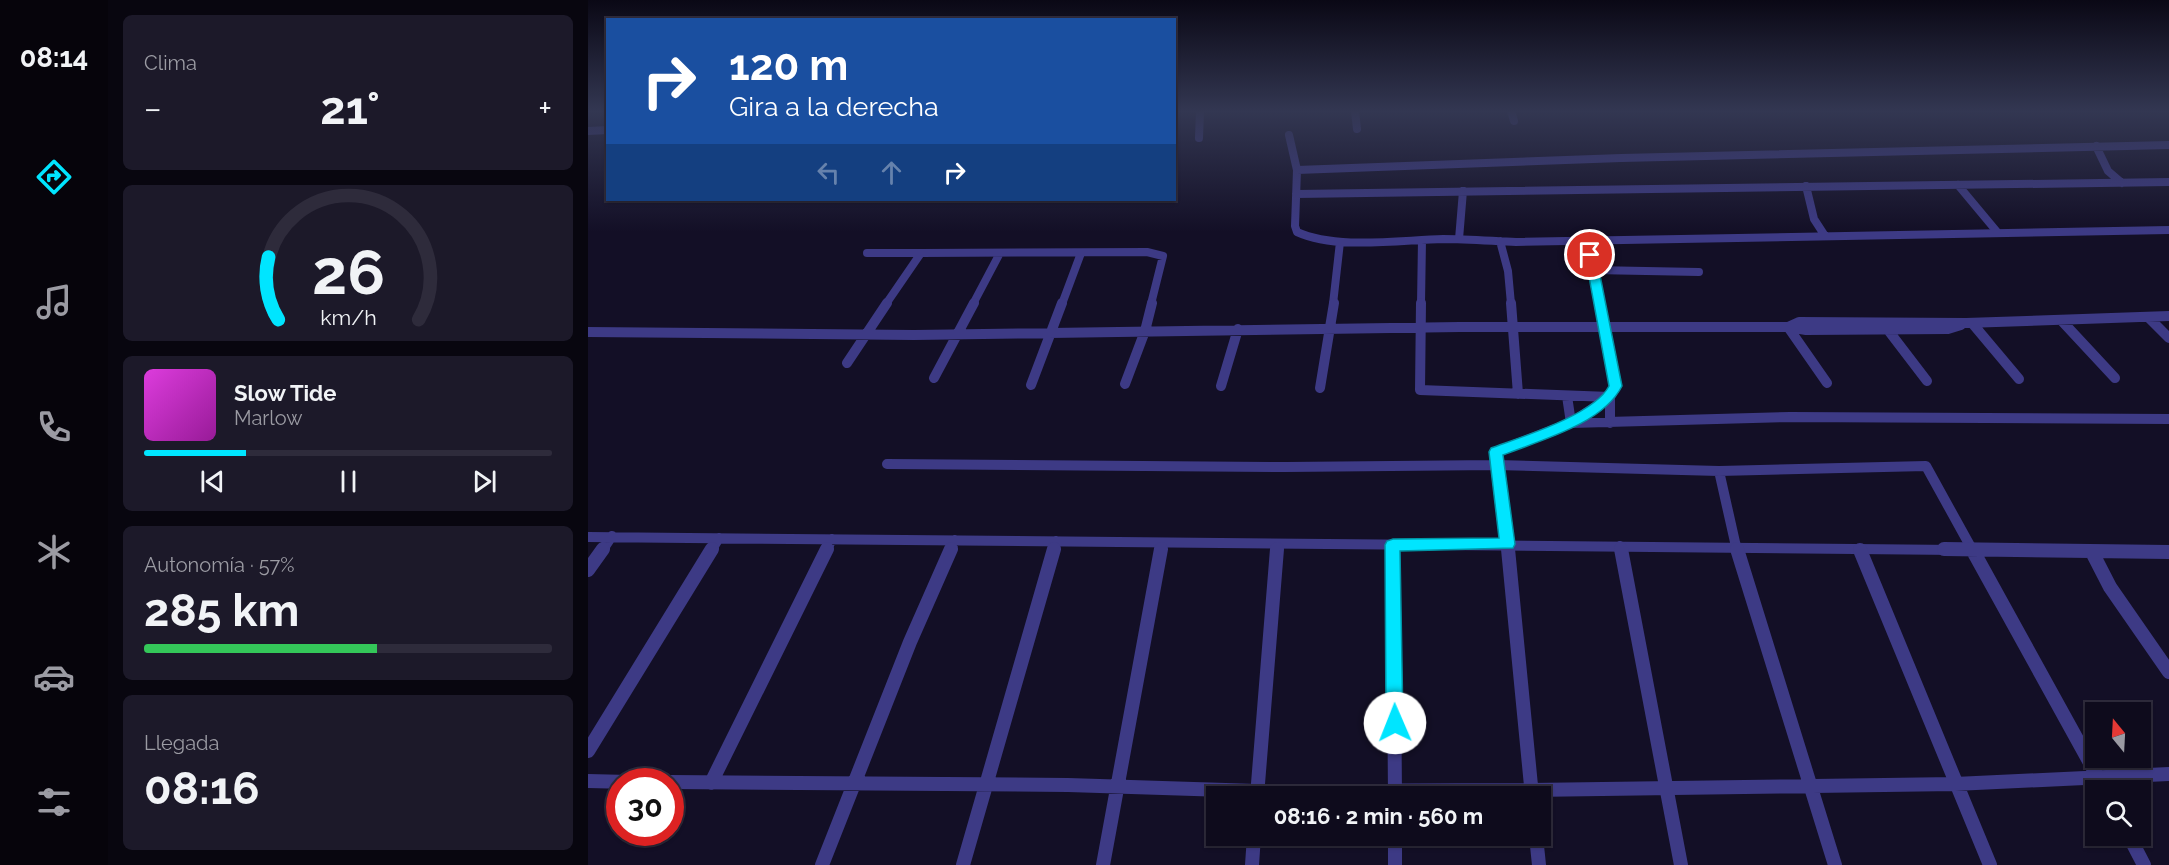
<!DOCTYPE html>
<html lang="es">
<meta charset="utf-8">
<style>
:root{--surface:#0e0b1c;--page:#1c1929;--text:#f1f3f6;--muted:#9b9ba3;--line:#2e2b3b;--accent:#00e5ff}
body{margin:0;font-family:Raleway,sans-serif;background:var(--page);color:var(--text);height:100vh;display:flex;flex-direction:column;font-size:22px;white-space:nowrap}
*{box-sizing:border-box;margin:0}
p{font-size:20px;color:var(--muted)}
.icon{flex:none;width:33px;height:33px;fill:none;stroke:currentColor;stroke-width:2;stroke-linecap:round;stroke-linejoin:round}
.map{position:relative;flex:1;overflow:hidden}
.drawer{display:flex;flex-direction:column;gap:15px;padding:15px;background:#08060f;width:480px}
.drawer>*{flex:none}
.hud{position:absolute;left:18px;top:18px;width:570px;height:183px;border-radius:0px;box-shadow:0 2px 4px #0004,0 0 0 2px var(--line);background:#1a4fa0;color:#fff;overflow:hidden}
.needle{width:39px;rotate:342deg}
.tools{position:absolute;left:1497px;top:702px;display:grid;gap:12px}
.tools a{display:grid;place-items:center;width:66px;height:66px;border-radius:0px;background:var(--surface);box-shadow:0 2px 4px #0004,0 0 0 2px var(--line);font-size:30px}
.speed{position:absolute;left:18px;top:768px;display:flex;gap:12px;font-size:30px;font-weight:700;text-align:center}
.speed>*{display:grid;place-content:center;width:78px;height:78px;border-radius:50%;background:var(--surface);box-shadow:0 2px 4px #0004,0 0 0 2px var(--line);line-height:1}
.speed .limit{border:9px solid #d22;background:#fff;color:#111}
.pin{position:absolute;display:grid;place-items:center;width:51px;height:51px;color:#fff;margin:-26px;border:3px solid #fff;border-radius:50%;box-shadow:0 2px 6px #0007}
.me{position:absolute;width:66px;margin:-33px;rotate:359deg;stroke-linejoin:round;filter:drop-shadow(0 0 4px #0008)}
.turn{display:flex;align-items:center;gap:21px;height:126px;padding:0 24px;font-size:27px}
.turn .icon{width:78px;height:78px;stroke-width:2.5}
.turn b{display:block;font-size:42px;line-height:51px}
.lanes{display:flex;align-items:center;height:57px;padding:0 24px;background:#0003;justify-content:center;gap:30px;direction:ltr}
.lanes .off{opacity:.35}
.big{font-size:45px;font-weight:700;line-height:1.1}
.drawer .widget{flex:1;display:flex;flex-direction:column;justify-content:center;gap:9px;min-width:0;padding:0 21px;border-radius:9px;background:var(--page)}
.drawer .dial{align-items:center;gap:0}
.dial svg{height:156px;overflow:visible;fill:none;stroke:var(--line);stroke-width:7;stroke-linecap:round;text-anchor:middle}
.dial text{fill:var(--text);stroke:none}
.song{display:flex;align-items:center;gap:18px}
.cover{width:72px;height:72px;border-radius:9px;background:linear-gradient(135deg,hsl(300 70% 55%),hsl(300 70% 35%))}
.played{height:6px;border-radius:3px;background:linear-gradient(90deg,var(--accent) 25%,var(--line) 25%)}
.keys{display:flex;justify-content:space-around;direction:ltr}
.heat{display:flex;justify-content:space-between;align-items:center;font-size:33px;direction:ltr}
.charge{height:9px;border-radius:4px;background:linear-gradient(90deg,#34c759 57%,var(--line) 0)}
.trip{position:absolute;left:618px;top:786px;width:345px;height:60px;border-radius:0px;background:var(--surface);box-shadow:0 2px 4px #0004,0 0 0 2px var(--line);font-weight:700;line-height:60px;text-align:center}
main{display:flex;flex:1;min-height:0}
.tabs{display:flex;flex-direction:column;width:108px;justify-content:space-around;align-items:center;background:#06040b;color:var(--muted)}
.tabs .icon{width:42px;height:42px}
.tabs .current{color:var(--accent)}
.tabs b{font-size:27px;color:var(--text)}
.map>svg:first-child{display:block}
</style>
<main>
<nav class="tabs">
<b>08:14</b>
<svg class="icon current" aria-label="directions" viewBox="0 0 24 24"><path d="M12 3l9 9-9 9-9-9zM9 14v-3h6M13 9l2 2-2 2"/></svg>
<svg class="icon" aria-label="music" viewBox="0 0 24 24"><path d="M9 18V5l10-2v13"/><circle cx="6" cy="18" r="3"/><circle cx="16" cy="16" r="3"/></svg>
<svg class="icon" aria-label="phone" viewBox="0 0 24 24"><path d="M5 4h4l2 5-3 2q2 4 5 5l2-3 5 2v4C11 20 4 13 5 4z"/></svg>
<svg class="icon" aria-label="climate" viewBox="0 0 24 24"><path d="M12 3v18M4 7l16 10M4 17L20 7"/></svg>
<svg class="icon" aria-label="car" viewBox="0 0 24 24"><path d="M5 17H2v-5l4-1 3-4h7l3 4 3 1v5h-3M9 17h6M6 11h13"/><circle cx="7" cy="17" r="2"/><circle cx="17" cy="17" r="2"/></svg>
<svg class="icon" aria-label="filters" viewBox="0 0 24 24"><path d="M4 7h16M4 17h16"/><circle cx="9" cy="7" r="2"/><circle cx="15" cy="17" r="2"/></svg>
</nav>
<section class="drawer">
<div class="widget"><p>Clima</p>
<div class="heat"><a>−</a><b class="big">21°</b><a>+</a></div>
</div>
<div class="widget dial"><svg viewBox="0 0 100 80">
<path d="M14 69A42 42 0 1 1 86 69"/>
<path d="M14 69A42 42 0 0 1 9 37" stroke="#00e5ff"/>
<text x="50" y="56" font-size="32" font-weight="700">26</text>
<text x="50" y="72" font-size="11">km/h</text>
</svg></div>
<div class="widget">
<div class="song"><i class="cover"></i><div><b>Slow Tide</b><p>Marlow</p></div></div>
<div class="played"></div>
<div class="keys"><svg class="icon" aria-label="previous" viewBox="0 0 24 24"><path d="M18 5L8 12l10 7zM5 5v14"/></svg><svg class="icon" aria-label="pause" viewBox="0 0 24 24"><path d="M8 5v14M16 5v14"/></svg><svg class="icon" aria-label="next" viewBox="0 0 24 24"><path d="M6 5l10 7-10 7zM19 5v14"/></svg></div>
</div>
<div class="widget"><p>Autonomía · 57%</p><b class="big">285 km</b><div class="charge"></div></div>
<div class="widget"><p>Llegada</p><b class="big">08:16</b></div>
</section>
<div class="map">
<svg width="1581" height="865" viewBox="0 0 1581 865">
<rect width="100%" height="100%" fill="#130f26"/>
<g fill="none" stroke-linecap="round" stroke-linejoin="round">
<path stroke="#3d3a85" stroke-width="8" d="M767,111l2,18
M923,111l3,10
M0,131l20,-1
M701,135l8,35 -2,56 2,6c39,18 103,8 146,7 24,0 49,2 73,3l653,-12
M611,138l1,-27
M1508,146l12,25 14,12
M709,170l324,-12 548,-13
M1370,185l40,48
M1218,186l8,33 11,17
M708,194l873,-12
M871,239l4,-48
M912,241l8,30 3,33
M999,241l13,63
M279,253h54
M1005,270l106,2
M298,304l35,-51 226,-1 16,4 -12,48
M385,304l27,-51
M474,304l19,-51
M745,304l7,-62
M833,304l1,-64"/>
<path stroke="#3d3a85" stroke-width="10" d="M833,303l-1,87 190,7v26
M923,303l7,91
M1560,317l21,21
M1473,320l54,58
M1384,323l47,56
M1200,327l39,56
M1201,327l17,3 142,-1 13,-4
M1300,330l39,51
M0,332l326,3 546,-8h328l11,-5 167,1 203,-7
M259,363l40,-60
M346,378l40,-75
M537,384l20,-53 7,-28
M443,385l31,-82
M633,386l17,-57
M732,388l14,-85
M979,396l4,27 39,-26 6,-11 -17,-83
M299,464l399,3 210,-2 223,6 207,-5 47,85
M1131,471l18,80
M0,537l1480,14
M805,545v6
M1032,546l1,5
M14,551l10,-15
M123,551l8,-13
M238,551l6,-12
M362,551l5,-11
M465,551l3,-10
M573,551l1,-8
M688,551l1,-7
M920,551l-12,-99 75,-29 219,-6 379,2"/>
<path stroke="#3d3a85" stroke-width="14" d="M805,549l2,247
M920,549l24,247
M1033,549l60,316
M1149,549l98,316
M1356,549l225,3
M1384,549l133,241
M1272,550l130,315
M1504,552l18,35 59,85
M0,570l15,-21
M0,751l124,-202
M0,781l41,1
M82,782l398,3 189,6 274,-1 424,-6 214,-10
M123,783l116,-234
M669,796l20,-247
M807,836v29
M948,836l3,29
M1541,836l15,29
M234,865l88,-223 41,-93
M375,865l91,-316
M515,865l58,-316
M664,865l2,-29"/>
</g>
<linearGradient id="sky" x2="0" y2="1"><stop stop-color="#0a0815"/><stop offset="0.48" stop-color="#333752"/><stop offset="1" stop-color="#333752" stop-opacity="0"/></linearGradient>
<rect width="1581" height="232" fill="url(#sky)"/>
<path fill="#00e5ff" stroke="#0095a6" stroke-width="1.5" d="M1002,252l6,3 26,131c-19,38 -81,54 -119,69l12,89 -2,4 -113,3 3,172 -2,6 -6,3 -7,-3 -2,-6 -1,-178 2,-4 6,-2 106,-1 -10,-86 2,-4c30,-11 103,-33 118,-62l-24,-131z"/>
</svg>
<div class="tools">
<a><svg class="needle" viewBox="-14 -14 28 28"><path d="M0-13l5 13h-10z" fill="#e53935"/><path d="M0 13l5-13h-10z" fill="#9b9ba3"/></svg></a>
<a><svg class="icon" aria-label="search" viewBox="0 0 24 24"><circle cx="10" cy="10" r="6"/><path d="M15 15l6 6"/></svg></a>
</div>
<div class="speed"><div class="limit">30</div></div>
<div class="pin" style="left:1002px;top:255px;background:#d93025"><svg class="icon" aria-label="arrive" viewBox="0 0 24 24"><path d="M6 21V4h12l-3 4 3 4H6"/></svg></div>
<svg class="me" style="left:807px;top:723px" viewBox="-20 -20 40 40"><circle r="19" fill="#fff"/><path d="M0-13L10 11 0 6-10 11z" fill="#00e5ff"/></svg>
<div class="trip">08:16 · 2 min · 560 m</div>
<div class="hud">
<div class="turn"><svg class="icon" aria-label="right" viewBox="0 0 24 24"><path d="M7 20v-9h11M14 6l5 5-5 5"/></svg><div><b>120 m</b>Gira a la derecha</div></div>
<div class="lanes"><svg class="icon off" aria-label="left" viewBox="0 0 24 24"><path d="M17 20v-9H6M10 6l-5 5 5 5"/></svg><svg class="icon off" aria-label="ahead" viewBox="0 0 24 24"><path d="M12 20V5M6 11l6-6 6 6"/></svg><svg class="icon" aria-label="right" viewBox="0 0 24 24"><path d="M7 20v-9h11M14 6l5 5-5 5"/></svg></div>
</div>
</div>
</main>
